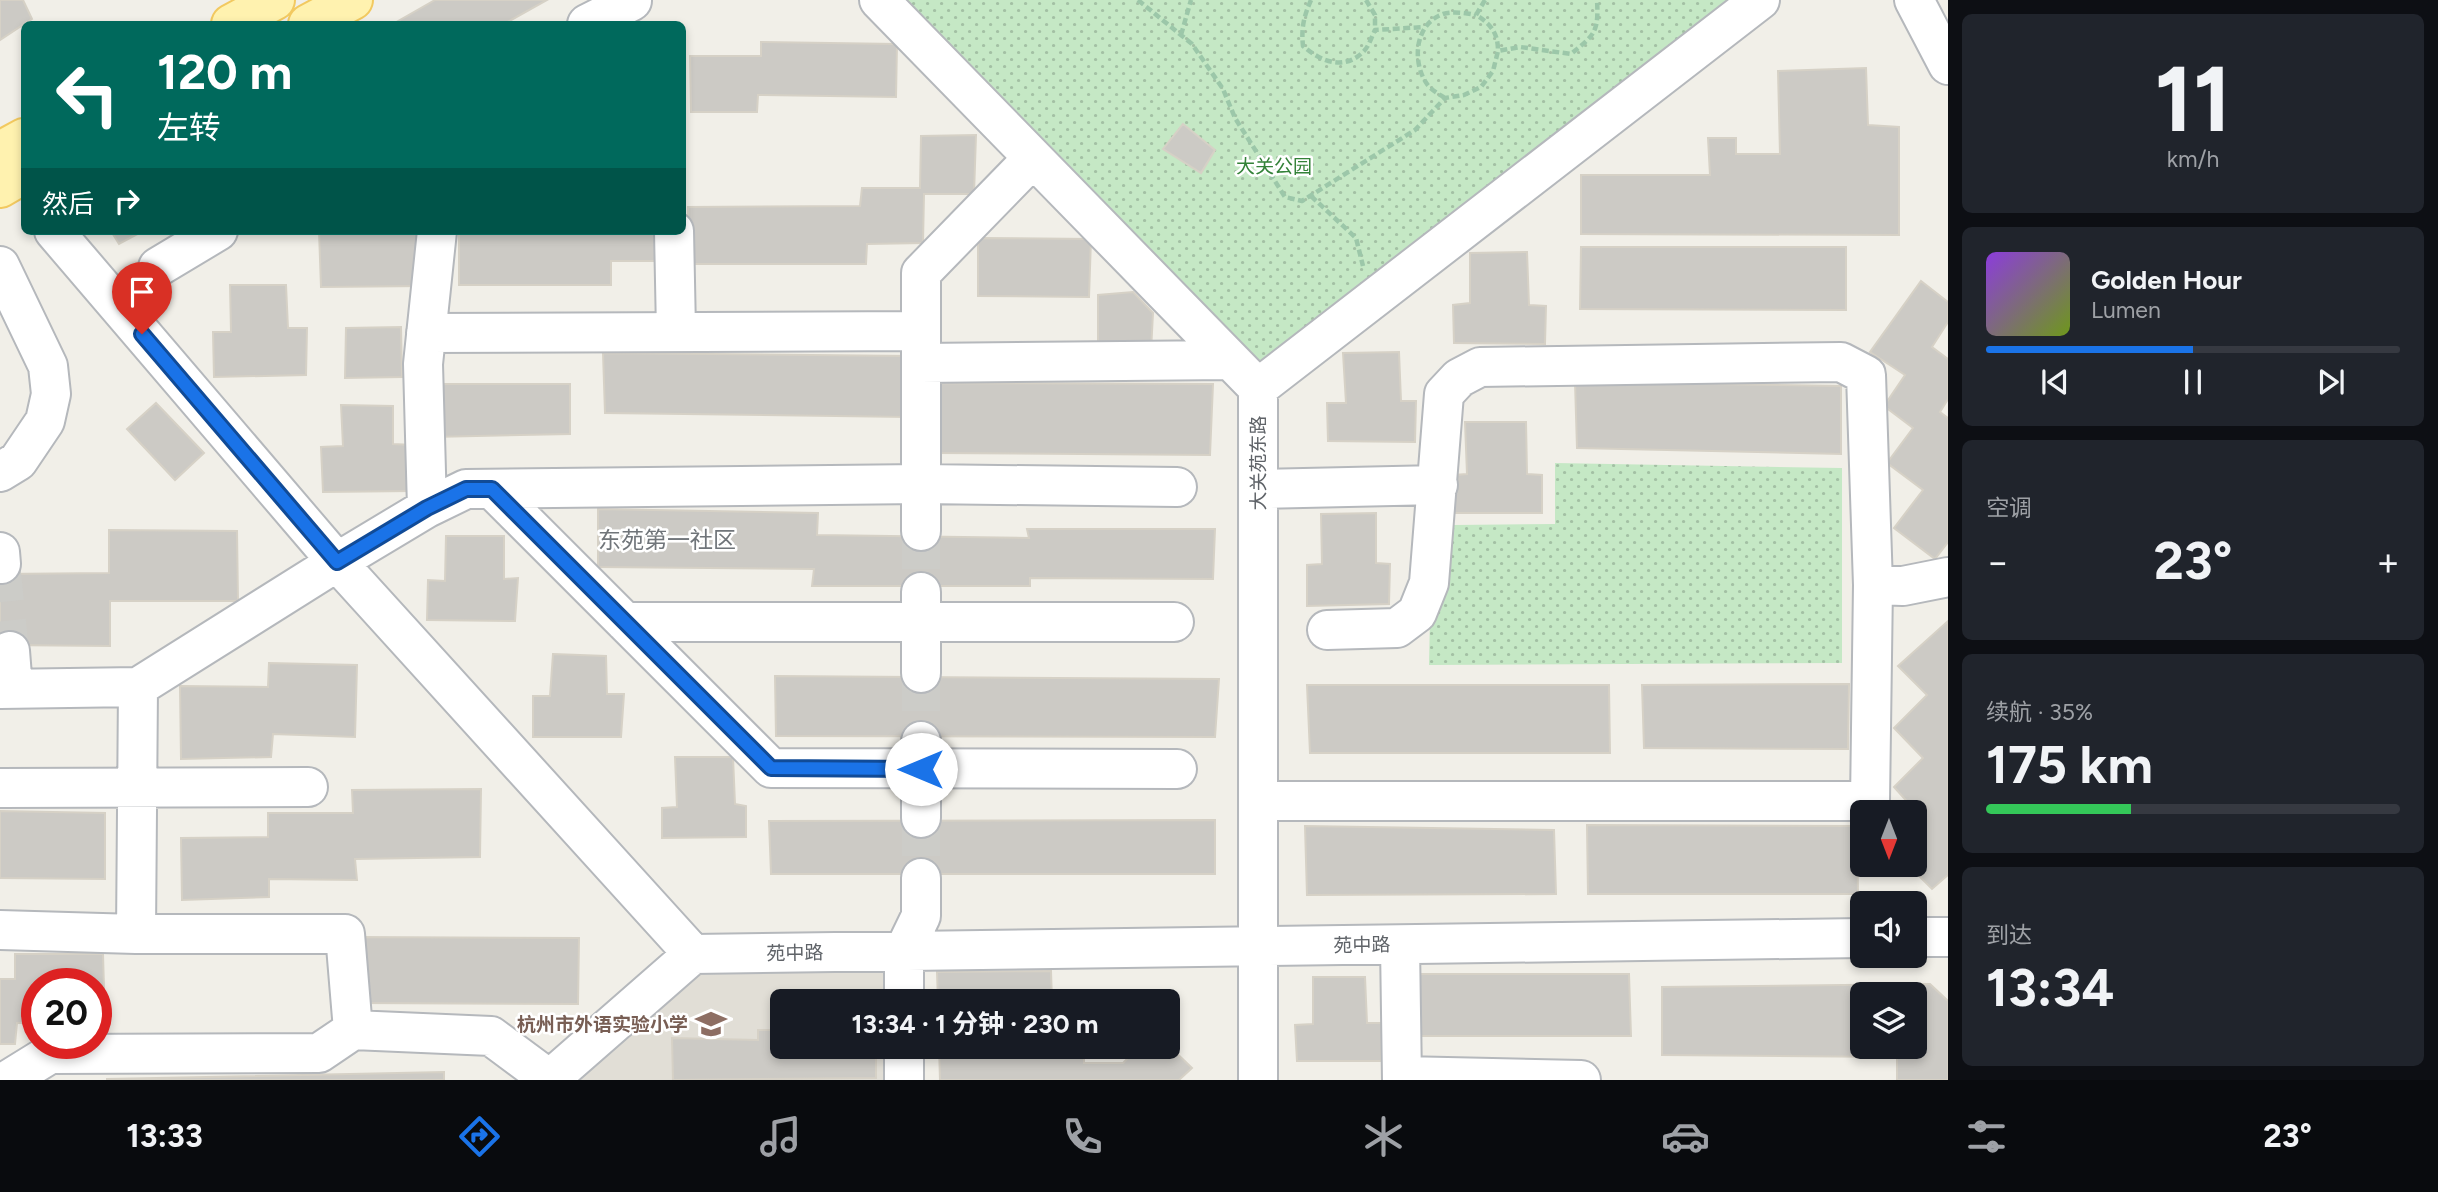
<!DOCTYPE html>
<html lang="zh">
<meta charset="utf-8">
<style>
:root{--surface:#171b24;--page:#20242c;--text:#f1f3f6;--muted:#9ea1a6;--line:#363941;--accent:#1a73e8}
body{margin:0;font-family:Figtree,"Noto Sans SC",sans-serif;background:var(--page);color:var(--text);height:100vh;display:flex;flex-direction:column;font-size:26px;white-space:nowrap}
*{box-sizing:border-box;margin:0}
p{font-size:23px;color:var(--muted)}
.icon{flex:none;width:38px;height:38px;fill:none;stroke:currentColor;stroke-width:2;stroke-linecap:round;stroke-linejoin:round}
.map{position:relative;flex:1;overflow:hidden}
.details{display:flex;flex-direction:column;gap:14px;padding:14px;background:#0d0f14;width:490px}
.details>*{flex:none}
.banner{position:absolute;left:21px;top:21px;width:665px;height:214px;border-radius:10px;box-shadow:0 4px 10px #0003;background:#00695c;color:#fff;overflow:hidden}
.needle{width:46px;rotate:180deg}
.fabs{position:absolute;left:1850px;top:800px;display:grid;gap:14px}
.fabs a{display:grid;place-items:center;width:77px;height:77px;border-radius:10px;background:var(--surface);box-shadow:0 4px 10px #0003;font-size:35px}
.speed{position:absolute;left:21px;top:968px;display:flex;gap:14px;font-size:35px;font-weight:700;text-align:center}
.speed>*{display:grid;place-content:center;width:91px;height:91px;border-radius:50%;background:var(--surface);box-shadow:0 4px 10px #0003;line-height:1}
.speed .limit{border:10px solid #d22;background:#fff;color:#111}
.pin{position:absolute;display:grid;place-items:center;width:60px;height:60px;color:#fff;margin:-72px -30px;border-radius:50% 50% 50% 0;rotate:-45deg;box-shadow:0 0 7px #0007}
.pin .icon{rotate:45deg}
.me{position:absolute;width:77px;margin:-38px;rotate:270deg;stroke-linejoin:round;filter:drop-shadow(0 0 5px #0008)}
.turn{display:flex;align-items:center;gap:24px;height:147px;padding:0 21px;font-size:32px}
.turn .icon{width:91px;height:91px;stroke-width:2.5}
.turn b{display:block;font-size:49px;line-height:60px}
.then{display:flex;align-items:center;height:66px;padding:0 21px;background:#0003;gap:14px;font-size:26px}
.big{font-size:52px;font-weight:700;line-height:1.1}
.details .tile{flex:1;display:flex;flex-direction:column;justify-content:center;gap:10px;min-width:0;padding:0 24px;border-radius:10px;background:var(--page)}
.details .dial{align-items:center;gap:0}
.dial b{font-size:91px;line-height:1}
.song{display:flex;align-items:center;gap:21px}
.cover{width:84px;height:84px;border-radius:10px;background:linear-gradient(135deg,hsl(270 70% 55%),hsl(80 70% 35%))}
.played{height:7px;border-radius:4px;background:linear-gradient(90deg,var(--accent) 50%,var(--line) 50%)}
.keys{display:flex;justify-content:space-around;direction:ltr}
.heat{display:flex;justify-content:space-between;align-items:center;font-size:38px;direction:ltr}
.charge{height:10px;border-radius:5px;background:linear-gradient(90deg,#34c759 35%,var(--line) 0)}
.trip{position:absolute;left:770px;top:989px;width:410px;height:70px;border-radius:10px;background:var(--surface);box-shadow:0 4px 10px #0003;font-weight:700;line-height:70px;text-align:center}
.tab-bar{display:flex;height:112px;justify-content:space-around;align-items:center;background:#090b0e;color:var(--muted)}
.tab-bar .icon{width:49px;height:49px}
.tab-bar .selected{color:var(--accent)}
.tab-bar b{font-size:32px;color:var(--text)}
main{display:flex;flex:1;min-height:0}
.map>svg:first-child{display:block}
</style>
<main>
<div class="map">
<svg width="1948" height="1080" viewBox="0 0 1948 1080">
<defs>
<pattern id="green-dots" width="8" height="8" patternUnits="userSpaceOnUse" patternTransform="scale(1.75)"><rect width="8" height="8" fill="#c5e8c5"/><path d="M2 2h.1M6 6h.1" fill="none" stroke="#a3c0a4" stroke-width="1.8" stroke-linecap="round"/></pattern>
</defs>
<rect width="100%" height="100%" fill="#f1efe8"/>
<path fill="#e1ded6" d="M895,963v38h-113v45l113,1v33h-322l136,-115z"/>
<path fill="url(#green-dots)" d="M879,0h881l-502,388z
M1555,463l287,5v195l-413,2 1,-48 15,-34 8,-58 102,-1z"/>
<path fill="#cccac5" stroke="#d6d1c6" stroke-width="2" fill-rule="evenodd" d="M0,0h23l9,19 -32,21z
M435,0h112l-43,24h-111z
M761,42l136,2 -1,53 -138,-2 -1,17h-66l-1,-56h71z
M1866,68l2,57 31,2v108l-318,-1v-59h129l-2,-37h28v16h44l-2,-83z
M1183,124l32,26 -14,23 -38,-24z
M976,135l-2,59h-50l-1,49 -56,1 -1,20h-179l1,-57 172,-1 2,-18h58l1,-52z
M111,231h32l-24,13z
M319,231h105v55l-103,1z
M459,231h198v30h-46v24h-152z
M978,238l113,1 -2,58 -111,-1z
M1581,247h265v63l-266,-1z
M1527,252l2,53 17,1 -1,38 -91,-1 -1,-38 17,-2v-50z
M1921,281l27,21v20l-16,25 16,12v40l-8,13 8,6v124l-13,17 -41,-31 29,-38 -36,-27 26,-35 -29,-22 21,-31 -35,-23z
M230,285h56l2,43h19l-1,47 -92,2 -1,-45h18z
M1133,292l20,21 -2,38h-53v-56z
M401,327l1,50 -57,1 1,-50z
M1399,352l2,49h15l-1,41 -87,-1 -1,-38h19l-3,-50z
M603,353l307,3 -2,61 -303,-4z
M1575,382l266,4v68l-264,-6z
M941,383l272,1 -3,71 -271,-2z
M431,384h139v50l-138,3z
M156,403l48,50 -29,27 -48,-51z
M341,405l52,1v38l19,1 -1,46 -88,1 -2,-45 22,-1z
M1465,422h61l1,52 15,1v38h-88v-38l13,-1z
M598,509l220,4 -1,22 212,3 -2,-9h188l-2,50 -183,-1v8h-218l2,-17 -216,-2z
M1376,513v50l14,1 -1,40 -82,2v-41l15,-1 -1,-50z
M109,530l128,1 1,70h-128v45l-110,-1v-71l109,-1z
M446,536h58v43l14,-1 -3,43 -88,-1 1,-40 17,1z
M1948,621v254l-16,14 -25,-25h7v-41l7,-6 -27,-30 29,-29 -29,-30 33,-33 -29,-29z
M553,654l53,2 1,38h17l-3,43h-88v-41h17z
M269,663l88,2 -2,72 -82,-3 -2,23 -90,2 -1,-73 88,1z
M775,676l444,3 -4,58 -439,-1z
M1849,684l-1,65 -204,-1 -2,-63z
M1307,685h302l1,68h-300z
M675,757h58l2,47 11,2v31l-84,1v-30l15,-1z
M481,789l-1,68 -125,2 2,21 -88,-1v18l-87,3 -1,-62 87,-1v-24h85l-1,-23z
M0,811l105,2v66l-105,-1z
M1215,820v54h-444l-2,-53z
M1587,825l270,1 1,68h-270z
M1305,826l249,4 2,64 -249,1z
M356,937l223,1 -1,66 -220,-1z
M15,954h88l2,69h-9v-39h-59v39h-20l-2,21h-15v-65h15z
M1051,971l1,30h-114l-1,-29z
M1418,974h211l2,62h-211z
M1313,977h52l2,46h15l-1,38h-84l-2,-36 18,-1z
M1930,984l18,17v79h-51v-23l-235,-2v-68zM1862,994h52v52h-52z
M758,1030h24v16h94v32l-203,2 -1,-42 86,2z
M1167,1044l25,24 -13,12h-239l-1,-34h145v17h39l17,-17h27z
M444,1072v8h-337v-1z"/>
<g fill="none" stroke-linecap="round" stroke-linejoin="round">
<path stroke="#ccccc8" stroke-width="38" stroke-dasharray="38 19" stroke-linecap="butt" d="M921,531v61
M1,564l9,87
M921,673v68
M921,818v60"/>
<defs>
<path id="minor" d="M879,0l379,388v692
M1914,0l34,65
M587,24l45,-23
M54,231l283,331 356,392 1169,-16
M674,231l2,100
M0,266l48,100 3,28 -6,27 -27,40 -18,11
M158,267l60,-36
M426,333l495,-2
M921,363l309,-3
M1258,388l502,-388
M492,489l279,279 406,1
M1258,489l180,-4
M427,508l-4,-144 14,-133
M921,531v-258l112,-115
M0,552l1,12
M1873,585l30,1 45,-9
M921,592v81
M625,622h549
M10,651l3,38
M0,689l138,-2 199,-125 90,-54 39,-19 455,-5 256,3
M921,741v77
M0,788l308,-1
M1258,801h612l3,-216 -7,-210 -25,-13 -361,5 -21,11 -15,16 -15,189 -12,30 -20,15 -70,2
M0,930l136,4h209l8,96
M136,934l2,-247
M1914,937h34
M1400,945l2,135
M904,1001v-50l17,-35v-38
M904,1046v34
M1402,1076l179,4
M8,1080l42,-26 269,-1 34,-23 138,6 58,43
M549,1080l144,-126"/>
<path id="major" d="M231,24l44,-24
M308,24l45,-24
M0,151l24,-13
M0,188l24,-14"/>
</defs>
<use href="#minor" stroke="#b5b8bc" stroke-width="42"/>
<use href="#major" stroke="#f2c960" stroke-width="42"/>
<path stroke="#9cc7a9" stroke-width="4.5" stroke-dasharray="7 3.5" stroke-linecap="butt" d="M1138,0l54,44 31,45 12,29 50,79 17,4 113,-71 30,-32 19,-3 17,-8 12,-16 5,-20 22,-4 51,7c23,-19 28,-21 26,-54
M1311,0c-7,16 -10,28 -8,46 18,16 42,25 61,5 5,-5 8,-15 11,-21l49,-3
M1366,0l9,15v15
M1485,0l-9,15c15,9 22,18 22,36
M1181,35l10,-35
M1445,98c-6,-4 -14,-8 -18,-14 -15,-21 -13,-60 16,-70 10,-3 23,-1 33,1
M1311,196l45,42 7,28"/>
<use href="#minor" stroke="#fff" stroke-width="38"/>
<use href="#major" stroke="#fff2af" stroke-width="38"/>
</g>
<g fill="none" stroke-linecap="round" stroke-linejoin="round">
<defs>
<path id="route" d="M142,334l195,228 90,-54 39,-19h26l279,279 150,1"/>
</defs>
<use href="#route" stroke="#114b97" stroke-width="18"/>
<use href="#route" stroke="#1a73e8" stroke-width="12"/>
</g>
<defs>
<symbol id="school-bare" viewBox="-9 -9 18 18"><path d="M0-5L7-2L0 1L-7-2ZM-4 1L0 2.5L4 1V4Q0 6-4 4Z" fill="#8d6e63" stroke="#fff" stroke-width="2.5" paint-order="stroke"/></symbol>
</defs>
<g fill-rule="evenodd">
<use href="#school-bare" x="689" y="1002" width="44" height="44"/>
</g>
<g text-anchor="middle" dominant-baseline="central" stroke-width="5" stroke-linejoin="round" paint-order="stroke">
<g font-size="19" fill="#348238" stroke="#fff">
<text x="1274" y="166">大关公园</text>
</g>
<g font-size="19" fill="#5f6368" stroke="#fff">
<text transform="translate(1258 463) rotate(-90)">大关苑东路</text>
<text transform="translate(1362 945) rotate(-1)">苑中路</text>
<text transform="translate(795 953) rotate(-1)">苑中路</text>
</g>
<g font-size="19" font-weight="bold" fill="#785e54" stroke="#fff" text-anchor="end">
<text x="688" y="1024">杭州市外语实验小学</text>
</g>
<g font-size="23" fill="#70757a" stroke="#fff">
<text x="667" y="540">东苑第一社区</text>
</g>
</g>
</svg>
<div class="fabs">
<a><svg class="needle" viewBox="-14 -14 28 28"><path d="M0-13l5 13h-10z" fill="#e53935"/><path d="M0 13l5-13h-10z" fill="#9ea1a6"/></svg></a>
<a><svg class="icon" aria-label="sound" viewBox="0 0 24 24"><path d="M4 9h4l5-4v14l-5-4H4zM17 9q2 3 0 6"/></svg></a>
<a><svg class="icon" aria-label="layers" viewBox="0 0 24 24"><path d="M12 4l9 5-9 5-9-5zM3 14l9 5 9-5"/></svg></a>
</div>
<div class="speed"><div class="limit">20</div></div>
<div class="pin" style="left:142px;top:334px;background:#d93025"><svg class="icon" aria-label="arrive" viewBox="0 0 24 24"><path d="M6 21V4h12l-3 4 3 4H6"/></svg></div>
<svg class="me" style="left:921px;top:769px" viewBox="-20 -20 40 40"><circle r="19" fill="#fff"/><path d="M0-13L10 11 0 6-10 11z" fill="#1a73e8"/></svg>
<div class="trip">13:34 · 1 分钟 · 230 m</div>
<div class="banner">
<div class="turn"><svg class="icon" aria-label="left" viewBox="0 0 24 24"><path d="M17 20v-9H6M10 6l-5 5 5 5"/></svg><div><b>120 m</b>左转</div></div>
<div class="then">然后<svg class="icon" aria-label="right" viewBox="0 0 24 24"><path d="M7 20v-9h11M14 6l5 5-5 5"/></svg></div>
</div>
</div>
<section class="details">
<div class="tile dial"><b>11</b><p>km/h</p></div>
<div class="tile">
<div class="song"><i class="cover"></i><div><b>Golden Hour</b><p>Lumen</p></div></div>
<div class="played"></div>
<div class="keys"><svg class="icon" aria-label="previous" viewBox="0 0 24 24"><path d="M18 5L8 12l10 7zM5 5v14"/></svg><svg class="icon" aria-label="pause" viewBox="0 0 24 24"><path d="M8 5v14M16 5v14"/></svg><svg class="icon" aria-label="next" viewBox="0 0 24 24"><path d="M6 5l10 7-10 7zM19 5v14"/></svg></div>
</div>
<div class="tile"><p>空调</p>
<div class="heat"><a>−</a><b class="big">23°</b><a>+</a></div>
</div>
<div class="tile"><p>续航 · 35%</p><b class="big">175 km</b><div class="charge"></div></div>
<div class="tile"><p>到达</p><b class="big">13:34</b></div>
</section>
</main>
<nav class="tab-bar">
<b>13:33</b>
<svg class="icon selected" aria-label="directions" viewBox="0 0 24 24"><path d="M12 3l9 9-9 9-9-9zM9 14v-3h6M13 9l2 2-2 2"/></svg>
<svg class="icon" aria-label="music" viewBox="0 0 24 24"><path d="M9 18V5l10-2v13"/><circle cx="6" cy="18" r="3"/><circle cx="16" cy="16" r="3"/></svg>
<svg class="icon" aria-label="phone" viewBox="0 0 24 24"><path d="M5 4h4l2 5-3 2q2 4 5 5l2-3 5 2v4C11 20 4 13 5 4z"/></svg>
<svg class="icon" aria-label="climate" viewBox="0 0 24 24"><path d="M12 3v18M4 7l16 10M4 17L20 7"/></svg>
<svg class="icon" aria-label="car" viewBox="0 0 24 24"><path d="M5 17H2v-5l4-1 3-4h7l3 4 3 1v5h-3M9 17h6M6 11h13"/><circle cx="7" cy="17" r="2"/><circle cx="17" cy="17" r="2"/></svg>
<svg class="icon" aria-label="filters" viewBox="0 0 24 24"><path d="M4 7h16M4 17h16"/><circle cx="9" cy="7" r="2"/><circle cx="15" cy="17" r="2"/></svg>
<b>23°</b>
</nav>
